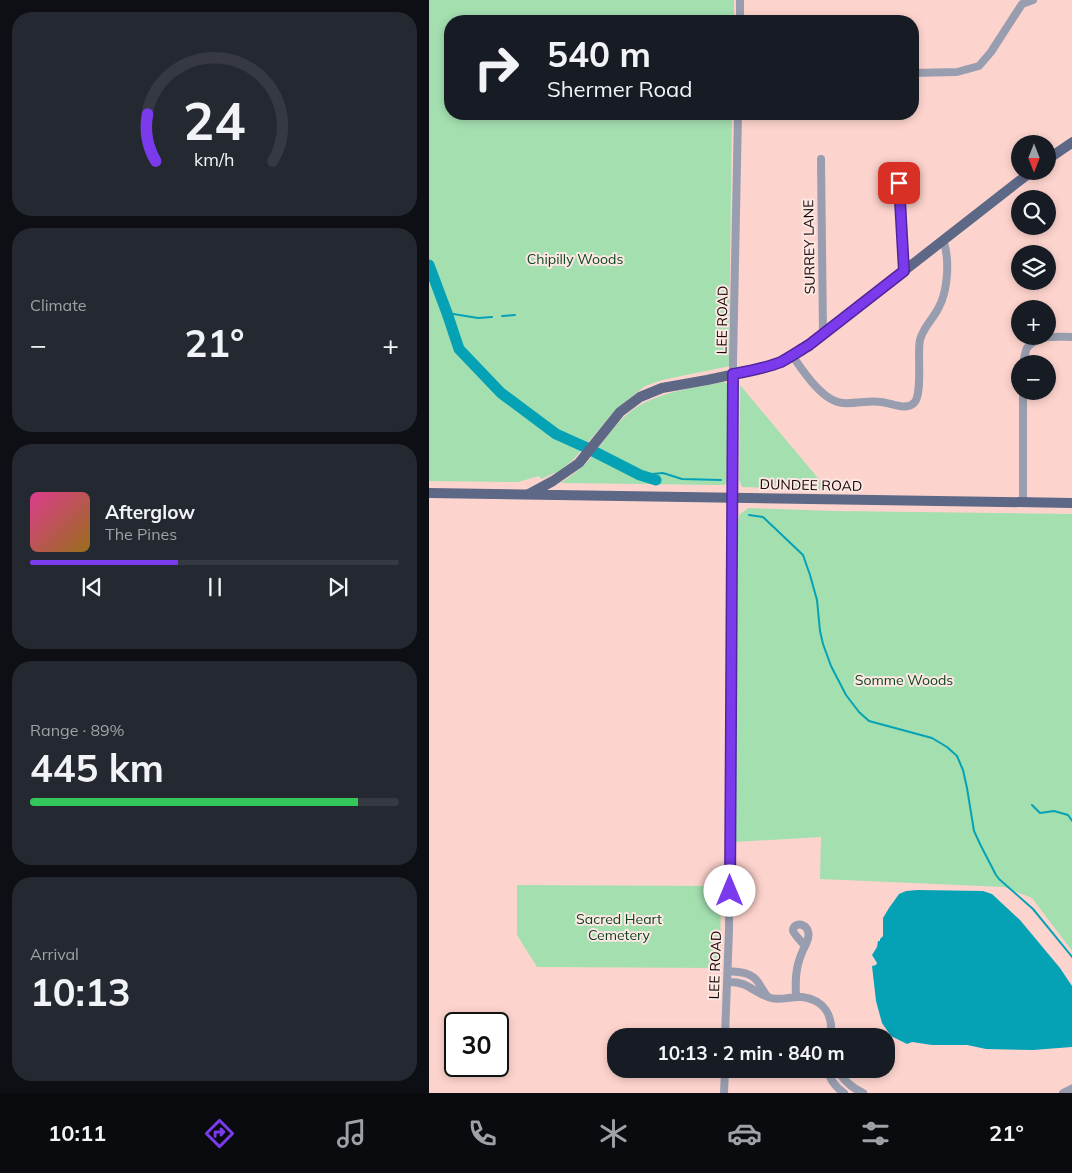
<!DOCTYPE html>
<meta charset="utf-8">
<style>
:root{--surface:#171b24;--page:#242831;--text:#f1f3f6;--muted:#9ea1a6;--line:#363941;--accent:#7c3aed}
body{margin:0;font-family:Mulish,sans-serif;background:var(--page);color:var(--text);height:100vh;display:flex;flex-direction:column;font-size:19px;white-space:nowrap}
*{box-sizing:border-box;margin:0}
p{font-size:16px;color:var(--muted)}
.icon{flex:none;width:28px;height:28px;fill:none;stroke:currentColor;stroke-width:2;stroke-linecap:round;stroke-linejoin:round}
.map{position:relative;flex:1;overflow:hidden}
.details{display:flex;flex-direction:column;gap:12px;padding:12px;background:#0d0f14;width:429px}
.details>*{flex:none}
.guide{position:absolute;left:15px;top:15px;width:475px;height:105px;border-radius:20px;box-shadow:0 2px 8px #0003;background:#171b24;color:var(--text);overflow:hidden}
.needle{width:32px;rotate:180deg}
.fabs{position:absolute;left:582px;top:135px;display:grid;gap:10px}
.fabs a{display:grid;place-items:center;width:45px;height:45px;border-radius:50%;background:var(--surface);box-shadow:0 2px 8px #0003;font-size:25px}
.speed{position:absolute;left:15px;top:1012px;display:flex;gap:10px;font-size:25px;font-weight:700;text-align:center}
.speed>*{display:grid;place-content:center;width:65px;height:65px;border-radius:50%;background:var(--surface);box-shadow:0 2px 8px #0003;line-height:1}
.speed .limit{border:2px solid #111;border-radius:8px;background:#fff;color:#111}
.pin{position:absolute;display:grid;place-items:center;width:42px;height:42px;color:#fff;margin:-21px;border-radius:10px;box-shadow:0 2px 8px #0006}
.me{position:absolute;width:55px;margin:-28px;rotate:0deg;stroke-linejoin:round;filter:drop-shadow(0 0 4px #0008)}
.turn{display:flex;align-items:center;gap:18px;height:105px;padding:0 20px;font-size:22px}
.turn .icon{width:65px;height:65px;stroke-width:2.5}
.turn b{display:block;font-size:35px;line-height:42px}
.big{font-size:38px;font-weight:700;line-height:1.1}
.details .card{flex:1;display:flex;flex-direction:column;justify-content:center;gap:8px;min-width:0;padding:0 18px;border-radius:20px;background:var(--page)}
.details .dial{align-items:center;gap:0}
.dial svg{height:130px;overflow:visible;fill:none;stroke:var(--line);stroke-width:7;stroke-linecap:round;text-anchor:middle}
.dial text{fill:var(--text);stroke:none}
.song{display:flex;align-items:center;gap:15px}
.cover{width:60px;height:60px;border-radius:8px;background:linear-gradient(135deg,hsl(330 70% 55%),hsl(40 70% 35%))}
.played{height:5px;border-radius:2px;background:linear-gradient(90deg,var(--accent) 40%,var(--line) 40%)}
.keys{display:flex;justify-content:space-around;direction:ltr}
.heat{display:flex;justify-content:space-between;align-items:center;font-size:28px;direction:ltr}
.charge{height:8px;border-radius:4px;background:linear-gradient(90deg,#34c759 89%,var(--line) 0)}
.trip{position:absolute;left:178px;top:1028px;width:288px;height:50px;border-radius:20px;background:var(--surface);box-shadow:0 2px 8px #0003;font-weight:700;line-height:50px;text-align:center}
.tab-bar{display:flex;height:80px;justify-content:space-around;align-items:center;background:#090b0e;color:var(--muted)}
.tab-bar .icon{width:35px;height:35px}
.tab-bar .active{color:var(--accent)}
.tab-bar b{font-size:22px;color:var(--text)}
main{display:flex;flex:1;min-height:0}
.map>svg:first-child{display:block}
</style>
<main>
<section class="details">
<div class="card dial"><svg viewBox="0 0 100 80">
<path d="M14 69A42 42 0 1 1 86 69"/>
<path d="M14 69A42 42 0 0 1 9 40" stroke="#7c3aed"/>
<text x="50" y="56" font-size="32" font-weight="700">24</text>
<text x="50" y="72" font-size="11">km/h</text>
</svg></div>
<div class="card"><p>Climate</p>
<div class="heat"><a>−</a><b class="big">21°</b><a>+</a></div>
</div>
<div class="card">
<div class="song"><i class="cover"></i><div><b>Afterglow</b><p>The Pines</p></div></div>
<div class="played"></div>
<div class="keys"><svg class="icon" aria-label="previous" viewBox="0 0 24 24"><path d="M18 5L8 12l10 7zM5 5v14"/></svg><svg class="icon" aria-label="pause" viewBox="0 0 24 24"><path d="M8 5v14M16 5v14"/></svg><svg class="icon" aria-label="next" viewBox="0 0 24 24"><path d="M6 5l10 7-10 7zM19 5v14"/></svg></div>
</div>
<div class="card"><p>Range · 89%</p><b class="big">445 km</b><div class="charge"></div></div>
<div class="card"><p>Arrival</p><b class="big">10:13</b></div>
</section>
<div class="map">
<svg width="644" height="1093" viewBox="0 0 644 1093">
<rect width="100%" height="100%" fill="#fdd4cd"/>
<path fill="#a4dfb0" d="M0,0h305v21h-284v93h282l-3,230 1,1v21l-68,14 -17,6 -29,23 -43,51 -14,11 -18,8 -2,-3 -21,6 -89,-1z
M295,382l5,3 -1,97 -4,3h-5l-158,-2c10,-7 21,-15 29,-24 13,-16 24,-34 40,-47 25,-20 64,-24 94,-30z
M311,385l88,105 -86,-3 -3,-7z
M319,508l86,3 238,3v437l-40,-53 -28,-11 -184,-8 1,-42 -86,5 3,-318 1,-9z
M88,885l204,1 -1,82 -183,-1 -20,-32z"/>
<path fill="#05a2b6" d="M489,890l65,1 9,3 28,26 40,48 12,18v61l-39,3 -47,-1 -19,-4h-35l-20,-3 -5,2 -16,-8 -9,-13 -6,-22 -4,-35 4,-1 1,-2 -5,-8 5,-8 1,-6h2v-2l3,-3v-18l6,-10 10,-14 7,-3z"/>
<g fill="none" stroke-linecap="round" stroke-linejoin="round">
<path stroke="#05a2b6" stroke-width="2" d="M18,313l31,5 14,-1
M73,316l13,-1
M211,475l23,-2 19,6 39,1
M320,515l14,2 40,38 7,20 7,25 3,31 3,13 8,22 15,29 13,17 10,9 63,17 15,9 10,9 6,14 4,18 7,43 7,15 15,29 3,4 34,30 40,49
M603,805l8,8 14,-2 14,4 5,7"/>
<path stroke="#05a2b6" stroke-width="11" d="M0,265l18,48 12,36 42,44 55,41 29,13 55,28 16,5"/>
<path stroke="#989eaf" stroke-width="8" d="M311,21v-21
M484,73l44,-1 22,-6 12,-14 31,-48 11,-4
M392,159l2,175
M469,166l6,105
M363,355c11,16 31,47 51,48 13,1 26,-3 38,-1 11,1 24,9 33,1 9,-8 3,-50 6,-63 3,-13 14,-22 19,-33 9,-17 11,-49 4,-67
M594,364c1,-5 2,-12 4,-16 10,-14 31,-11 46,-11
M594,503v-112
M299,971c12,1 23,1 30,11 3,5 6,10 9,14
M298,982c22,-1 26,11 44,16 10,3 21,-2 31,-1 23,3 31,19 29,39
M367,997c-1,-21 0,-34 10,-53 10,-20 -13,-25 -13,-13 0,2 9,11 12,15
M296,1036l4,-106 4,-567 5,-249
M398,1069c3,11 8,18 17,24
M408,1069c6,11 15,19 26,24
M295,1093l1,-24
M634,1093l10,-5"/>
<path stroke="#5d6786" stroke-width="10" d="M619,159l25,-17
M0,493l644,10
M100,494l24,-13 26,-18 41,-51 20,-15 22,-9 45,-8 57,-12 16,-6 29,-17 223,-174"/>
</g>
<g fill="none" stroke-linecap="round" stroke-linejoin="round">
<defs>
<path id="route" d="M301,891l3,-517c16,-3 33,-6 48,-12 9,-5 18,-11 28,-17l95,-74 -5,-88"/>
</defs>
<use href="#route" stroke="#51269a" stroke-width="12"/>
<use href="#route" stroke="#7c3aed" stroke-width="9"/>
</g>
<g text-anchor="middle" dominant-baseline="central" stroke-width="4" stroke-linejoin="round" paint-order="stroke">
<g font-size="14" fill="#160705" stroke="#fce7e3">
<text transform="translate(380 247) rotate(-91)">SURREY LANE</text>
<text transform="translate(293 320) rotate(-89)">LEE ROAD</text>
<text transform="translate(382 485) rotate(1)">DUNDEE ROAD</text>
<text transform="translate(286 965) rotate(-88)">LEE ROAD</text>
</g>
<g font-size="14" fill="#0b4520" stroke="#fce7e3">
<text x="146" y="259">Chipilly Woods</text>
<text x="475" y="680">Somme Woods</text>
<text x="190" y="919">Sacred Heart<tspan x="190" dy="16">Cemetery</tspan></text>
</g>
</g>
</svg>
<div class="fabs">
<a><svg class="needle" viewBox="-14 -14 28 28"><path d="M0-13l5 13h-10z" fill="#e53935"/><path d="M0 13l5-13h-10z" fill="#9ea1a6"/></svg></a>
<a><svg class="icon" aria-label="search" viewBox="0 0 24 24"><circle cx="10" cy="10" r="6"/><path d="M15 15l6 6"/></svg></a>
<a><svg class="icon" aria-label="layers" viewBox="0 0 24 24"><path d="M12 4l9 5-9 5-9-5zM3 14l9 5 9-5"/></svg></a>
<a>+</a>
<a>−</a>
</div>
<div class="speed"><div class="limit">30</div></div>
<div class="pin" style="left:470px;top:183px;background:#d93025"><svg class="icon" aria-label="arrive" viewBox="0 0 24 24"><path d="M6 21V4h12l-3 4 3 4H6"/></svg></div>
<svg class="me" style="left:301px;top:891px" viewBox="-20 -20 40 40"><circle r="19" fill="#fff"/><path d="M0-13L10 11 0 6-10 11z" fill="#7c3aed"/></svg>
<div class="trip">10:13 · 2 min · 840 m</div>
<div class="guide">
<div class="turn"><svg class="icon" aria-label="right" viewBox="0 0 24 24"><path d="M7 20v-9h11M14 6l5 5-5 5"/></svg><div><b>540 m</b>Shermer Road</div></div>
</div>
</div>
</main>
<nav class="tab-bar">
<b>10:11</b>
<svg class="icon active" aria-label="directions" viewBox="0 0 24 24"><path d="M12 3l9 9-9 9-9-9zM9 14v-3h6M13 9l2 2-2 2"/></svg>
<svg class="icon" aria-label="music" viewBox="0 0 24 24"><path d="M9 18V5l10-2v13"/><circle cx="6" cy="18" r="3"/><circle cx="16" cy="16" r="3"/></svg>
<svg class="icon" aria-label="phone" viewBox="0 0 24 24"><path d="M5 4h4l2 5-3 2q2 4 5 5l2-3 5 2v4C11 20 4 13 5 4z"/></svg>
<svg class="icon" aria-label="climate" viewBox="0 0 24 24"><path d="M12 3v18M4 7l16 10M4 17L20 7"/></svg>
<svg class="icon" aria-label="car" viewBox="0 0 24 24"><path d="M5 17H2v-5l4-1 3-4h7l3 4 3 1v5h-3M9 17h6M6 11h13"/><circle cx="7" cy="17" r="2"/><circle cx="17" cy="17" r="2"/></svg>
<svg class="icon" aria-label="filters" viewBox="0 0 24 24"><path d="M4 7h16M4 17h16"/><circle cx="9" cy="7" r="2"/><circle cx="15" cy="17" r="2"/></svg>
<b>21°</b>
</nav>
